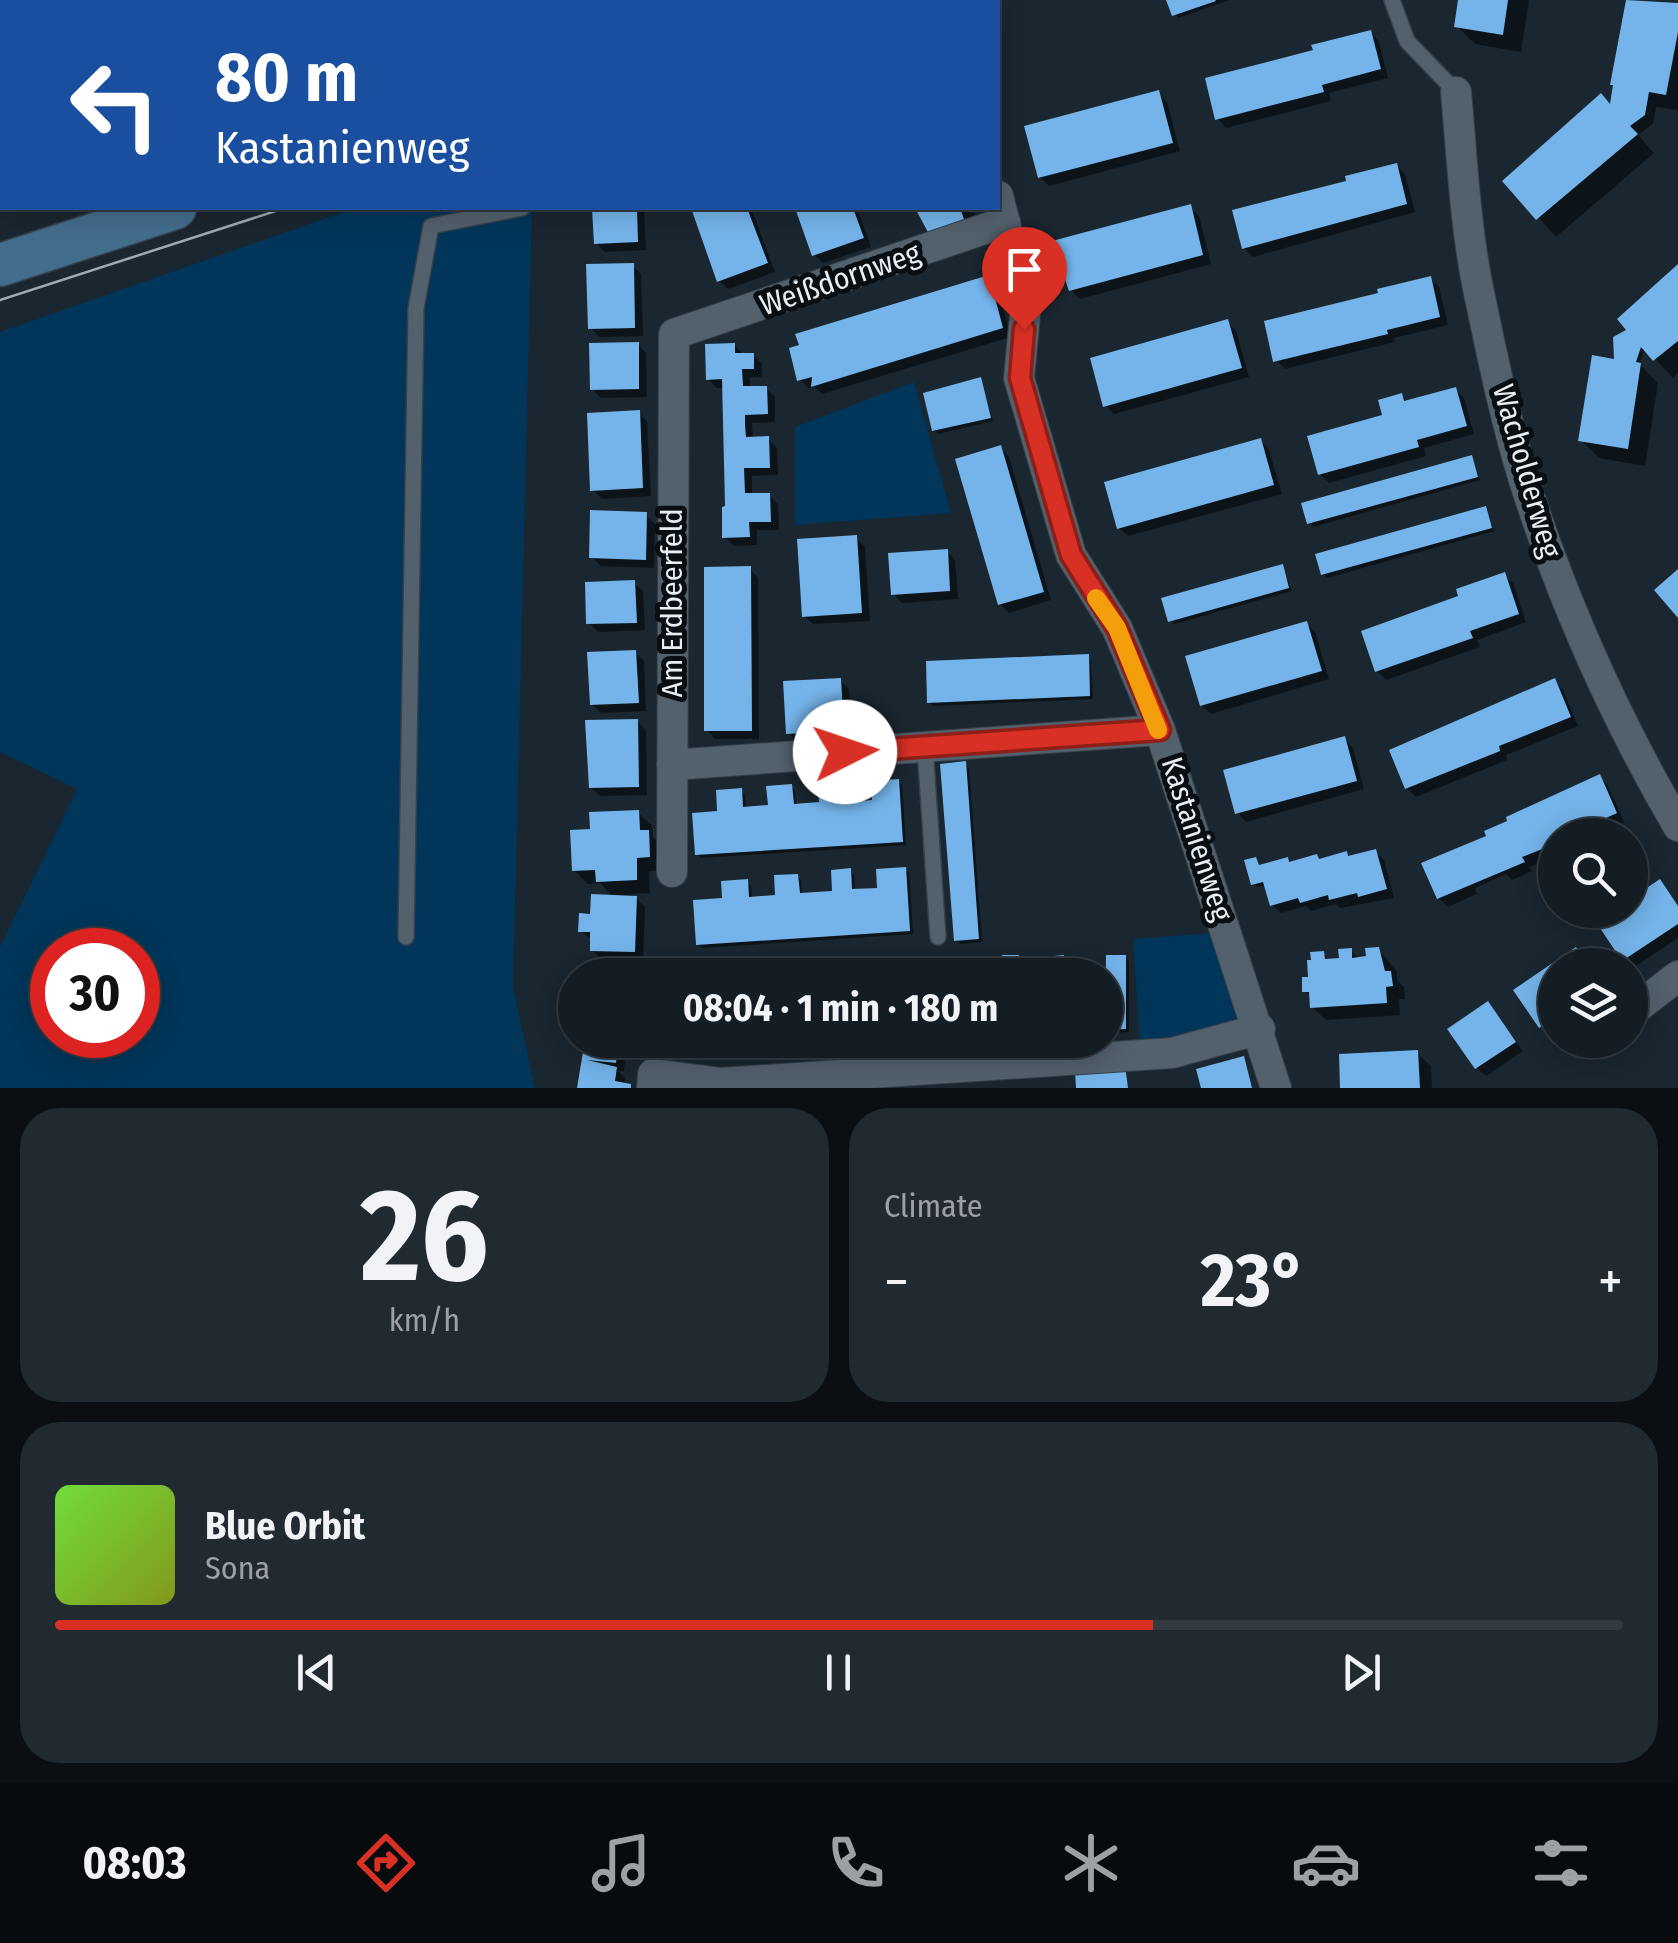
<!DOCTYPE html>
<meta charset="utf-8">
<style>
:root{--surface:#141c24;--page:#212931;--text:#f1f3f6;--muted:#9da1a6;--line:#333a41;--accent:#d93025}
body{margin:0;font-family:"Fira Sans Condensed",sans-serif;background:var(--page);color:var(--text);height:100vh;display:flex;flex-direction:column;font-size:38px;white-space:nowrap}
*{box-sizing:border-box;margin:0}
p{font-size:32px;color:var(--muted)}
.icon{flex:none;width:55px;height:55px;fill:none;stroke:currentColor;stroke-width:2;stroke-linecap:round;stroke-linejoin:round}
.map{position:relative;height:1088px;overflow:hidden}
.drawer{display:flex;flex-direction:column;gap:20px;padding:20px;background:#0b0f14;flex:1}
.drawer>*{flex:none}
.hud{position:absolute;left:0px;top:0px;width:1000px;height:210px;box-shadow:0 5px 25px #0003,0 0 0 2px var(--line);background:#1a4fa0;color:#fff;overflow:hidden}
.buttons{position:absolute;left:1538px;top:818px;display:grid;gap:20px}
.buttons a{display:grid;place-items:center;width:110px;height:110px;border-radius:50%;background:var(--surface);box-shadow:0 5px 25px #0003,0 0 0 2px var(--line);font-size:50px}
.speed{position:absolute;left:30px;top:928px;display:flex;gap:20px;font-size:50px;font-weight:700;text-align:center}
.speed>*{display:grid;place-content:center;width:130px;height:130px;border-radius:50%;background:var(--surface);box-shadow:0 5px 25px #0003,0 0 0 2px var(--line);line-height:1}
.speed .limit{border:15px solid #d22;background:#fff;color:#111}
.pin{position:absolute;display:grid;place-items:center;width:85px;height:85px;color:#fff;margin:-102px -42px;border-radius:50% 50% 50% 0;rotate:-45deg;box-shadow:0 0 10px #0007}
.pin .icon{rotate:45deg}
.me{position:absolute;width:110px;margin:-55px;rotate:86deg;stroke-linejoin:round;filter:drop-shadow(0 0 8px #0008)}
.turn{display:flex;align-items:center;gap:35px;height:210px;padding:0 50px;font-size:45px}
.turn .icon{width:130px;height:130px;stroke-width:2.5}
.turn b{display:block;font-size:70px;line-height:85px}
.big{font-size:75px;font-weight:700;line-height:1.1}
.drawer .tile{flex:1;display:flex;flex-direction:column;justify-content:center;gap:15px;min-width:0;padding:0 35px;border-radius:40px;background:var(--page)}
.drawer .dial{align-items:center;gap:0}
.dial b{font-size:130px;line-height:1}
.song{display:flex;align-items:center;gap:30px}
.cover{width:120px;height:120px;border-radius:15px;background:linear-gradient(135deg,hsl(100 70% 55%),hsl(70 70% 35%))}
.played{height:10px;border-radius:5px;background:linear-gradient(90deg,var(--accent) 70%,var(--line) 70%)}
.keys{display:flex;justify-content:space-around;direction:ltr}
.heat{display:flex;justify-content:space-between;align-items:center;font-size:55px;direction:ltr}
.drawer .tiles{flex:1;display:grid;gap:20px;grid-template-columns:1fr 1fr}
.tile:last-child{grid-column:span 2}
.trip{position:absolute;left:558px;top:958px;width:565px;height:100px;border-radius:50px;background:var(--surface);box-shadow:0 5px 25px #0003,0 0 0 2px var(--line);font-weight:700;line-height:100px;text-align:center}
.dock{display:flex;height:160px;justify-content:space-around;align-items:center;background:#080b0e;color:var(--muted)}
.dock .icon{width:70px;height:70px}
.dock .selected{color:var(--accent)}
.dock b{font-size:45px;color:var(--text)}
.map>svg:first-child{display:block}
</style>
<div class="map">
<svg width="1678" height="1088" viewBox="0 0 1678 1088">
<rect width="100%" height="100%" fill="#1a2630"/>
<path fill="#1f303f" d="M0,0h413l-411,2 -2,95z"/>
<path fill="#01365a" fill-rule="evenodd" d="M355,208h177l-19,779 22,101h-535v-141l77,-158 -77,-37v-420zM52,950h86v85h-86z
M914,382l37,131 -156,12v-98z
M1214,933l24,84 -20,13 -78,11 -7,-102z"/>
<path fill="#0007" d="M503,0h83v2h-90z
M1169,0h61l-52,18z
M1461,0h68l-8,52 -46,-8 -18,-18z
M1629,0l49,5v105l-22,-3 -3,17 -15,11 16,18 -98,84 -50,-56 106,-74 1,-23z
M1370,32l9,9 9,37 -59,15 2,8 -105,27 -8,-9 98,-67z
M1158,93l9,9 13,49 -131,35 -9,-9z
M1397,166l8,8 10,38 -162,45 -9,-9 104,-65z
M1190,207l9,9 12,48 -131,35 -9,-9z
M595,208h49l2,42 -41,2 -9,-9z
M693,208h58l24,64 -47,17 -9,-9z
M797,208h60l14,39 -48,16 -9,-9z
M917,208h55l3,8 -10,4 2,5 -37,5 -7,-8z
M632,265l9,9 2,62 -44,1 -8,-9z
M1678,267v106l-5,5 -28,-30 -6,16 19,19 -13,83 -46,-8 -18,-18 36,-78 8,-29z
M989,278l8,9 14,50 -189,57 -7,-7 -7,1 -8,-9z
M1430,278l9,9 9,38 -54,13 1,4 -110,27 -9,-9 105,-65z
M1227,322l9,9 13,46 -135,37 -9,-9z
M638,344l8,9 1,44 -46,1 -9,-9z
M734,345l10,10h9l9,9v13h-12v12l16,-1 9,9v25l-23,1 1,16h15l9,9 1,27 -26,1v20l17,-1 9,9 1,26h-22v15l-23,1 -9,-9 3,-28 -3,-121h-8l-9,-9z
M980,379l13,42 -55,13 -4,-4z
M1455,390l9,8 10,36 -50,14 2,8 -97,27 -9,-9 65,-58 16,-20 7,7z
M639,413l8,9 4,74 -49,3 -9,-9z
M1261,441l8,9 13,44 -154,42 -9,-8z
M1001,448l8,9 42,143 -42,13 -9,-9z
M1472,458l8,22 -167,47 -3,-4z
M1485,509l9,22 -167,47 -4,-4z
M646,515l9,9 -1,44 -53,-2 -9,-9z
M856,538l9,9 5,74 -57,3 -9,-8z
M947,551l8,9 3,39 -56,4 -9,-9z
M1282,566l10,25 -118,33 -3,-3z
M750,569l8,9 1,161h-44l-8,-9z
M1504,575l9,8 13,39 -49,18 3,7 -94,33 -9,-9 85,-73z
M634,583l9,8 2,39 -47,2 -9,-9z
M1306,623l9,9 14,47 -118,35 -9,-9z
M635,653l9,8 2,50 -45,2 -9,-9z
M1088,657l3,4 2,38 -160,7 -4,-4z
M840,680l9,9 3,50 -55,3 -8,-9z
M1554,681l9,9 15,36 -72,29 1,5 -91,37 -9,-9z
M637,721l9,9 1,65 -47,1 -9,-9z
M1344,739l9,9 11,41 -118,33 -8,-9z
M965,764l4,4 13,174 -22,2 -4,-4z
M1600,777l8,9 16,36 -30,13h-39v21l-26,11 3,4 -20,9 -6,-6 -31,14 2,6 -29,13 -9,-9 50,-61z
M898,781l4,4 4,60 -205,13 -4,-4 23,-41 21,-22 4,4 1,14 24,-2 21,-20 4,3 1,16 26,-2 19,-18 3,4 2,15 29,-3z
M638,812l14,14 1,11 9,9 1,24 -14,1 1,22 -18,1 13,13 -2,53 -42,-1 -9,-9v-10l-11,-9 33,-33 -14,-15 -12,1 -14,-14 19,-39z
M1375,852l9,8 10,38 -54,10 -4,-4 -25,7 -5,-5 -25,7 -9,-8 -5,-20 -10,2 -3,-3 2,-24 4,7 27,-7 5,4 58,-6z
M905,870l4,3 4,61 -211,14 -4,-4 27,-44 22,-18 4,4 1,13 26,-1 20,-22 3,4 1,16 32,-3 16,-22 4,4 1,17 25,-2z
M1660,883l18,22v33l-45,30 -9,-9 -5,-49h11v-7z
M1378,949l19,23v8l7,7 1,12h-6l1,16 -74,5 -14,-13v-9l-7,-7 18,-38 4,9 14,-1 10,-11 9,10z
M1576,950l13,15h-34v66l-6,4 -33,-44z
M1125,957l4,4v71l-24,1v-51h4z
M1488,1005l35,46 -37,25 -9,-8z
M587,1040h54l-2,21 -14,-2 -1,12h-6l7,7 -1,7 8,3h-51z
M691,1040h211l1,10 -208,7 -4,-4z
M1417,1053l14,13 1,22h-89l-2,-32z"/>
<path fill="#74b4eb" d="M1166,0h49l1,1 -44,15z
M1458,0h50l-5,35 -49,-8z
M1626,0l52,3v29l-12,63 -17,-3 -4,23 -15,11 8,8 -102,86 -34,-39 99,-88 9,11 3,-19h-3z
M1371,30l10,39 -59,16 2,7 -109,28 -10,-42 108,-28 -2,-5z
M1159,90l14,53 -135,35 -14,-52z
M1397,163l10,41 -165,45 -10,-39 114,-29 -1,-5z
M1191,204l12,51 -134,36 -17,-50z
M592,208h45l1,34 -44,2z
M691,208h56l21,55 -51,19z
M795,208h58l11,30 -52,18z
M915,208h45l5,14 -36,12z
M634,263l1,65 -47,1 -2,-65z
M1678,264v77l-25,20 -12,-14 -5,15 5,1 -13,86 -50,-8 14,-86 22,4 -1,-22 13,-7 -9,-11z
M989,275l14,53 -192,59 1,-10 -15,4 -8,-33 10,-3 -4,-11z
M1431,276l9,41 -53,13 1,4 -115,28 -9,-41 114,-28 -1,-4z
M1228,319l14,49 -139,39 -13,-49z
M639,342v47l-49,1 -1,-47z
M735,343v10h19v16h-12l1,17h24l1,28 -23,1v10l1,12 23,-1 1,32h-26l1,25h25l1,29h-22l1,15 -28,1v-31l3,-1 -3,-127 -16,1 -1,-36z
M981,377l10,41 -59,13 -9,-38z
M1456,387l11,39 -50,14 2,7 -101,28 -11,-39 75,-21 -4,-15 24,-7 2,8z
M640,410l3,78 -53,3 -3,-78z
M1261,438l13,47 -157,44 -13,-47z
M1001,445l43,147 -46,13 -43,-146z
M1472,455l6,22 -171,47 -6,-21z
M1486,506l6,22 -171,47 -6,-21z
M590,510l57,2 -1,48 -57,-2z
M857,535l5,78 -60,4 -5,-78z
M948,549l2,42 -59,4 -3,-42z
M1283,564l6,24 -121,34 -7,-24z
M751,566l1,165h-48v-164z
M1678,569v49l-24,-28z
M1505,572l14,42 -49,17 3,7 -98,34 -14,-41 97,-35 -2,-7z
M635,580l2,43 -51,1 -1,-42z
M1307,621l15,50 -122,35 -15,-50z
M636,650l3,53 -49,2 -3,-53z
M1089,654l1,42 -163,7 -1,-42z
M841,678l3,53 -58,3 -3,-53z
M1555,678l16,39 -72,29 1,5 -95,38 -16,-39z
M638,719l1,68 -50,1 -4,-68z
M1345,736l12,45 -122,33 -12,-44z
M966,761l13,178 -25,2 -14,-177z
M1600,774l17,39 -48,22h-14v9l-33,13 3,5 -88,37 -16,-36 65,-27 -2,-5 23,-10 -1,-4z
M899,779l4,63 -208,13 -3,-42 25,-2 -1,-21 26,-2 1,19 25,-2 -2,-19 26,-2 2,20 25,-2 -1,-17 24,-2 1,20 29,-3 -2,-19z
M639,810l1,20h9l1,27 -13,1v22l-41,2 -1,-12 -23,1 -2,-41 20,-1 -1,-17z
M1376,849l11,40 -29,8 -1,-4 -28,7 -1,-5 -28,8 -2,-5 -28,8 -7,-24 -12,3 -7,-25 12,-3 3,8 29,-8 1,5 28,-8 2,5 28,-8 1,5z
M906,867l4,64 -214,14 -3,-45 29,-2 -1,-17 27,-2 1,18 26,-2 -1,-20 24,-1 2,19 32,-2 -1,-21 20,-2 1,21 25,-1 -1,-19z
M1660,879l18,27v18l-56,37 -26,-39 18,-12h16v-11z
M591,894l46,2 -2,56 -45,-1v-19h-12l1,-19 11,1z
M1379,947l6,24h6l2,15 -7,1 1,16 -77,5 -1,-16h-7v-15h6l-1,-17h4l-1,-8 14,-1 1,8 14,-1 -1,-9 14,-1v10l14,-2 -1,-8z
M1576,947l12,18h-33v52l-16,11 -26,-38z
M1002,955h17v20h-17z
M1064,955l1,20h-10l-1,-19z
M1106,955h20v74l-21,1z
M896,966v9h-22v-8z
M1488,1001l28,41 -41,27 -28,-40z
M585,1040h47l-1,13 -14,-1 -1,11 -29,-3 30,7 -2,14 16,3v4h-54z
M688,1040h212v7l-93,7h-118z
M1418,1050l2,38h-80l-1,-34z
M1244,1056l8,32h-51l-5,-19z
M1125,1065l3,23h-52l-1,-17z"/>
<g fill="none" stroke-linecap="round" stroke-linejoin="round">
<defs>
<path id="lane" d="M1392,0l15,41 49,51
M925,747l13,190
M406,937l10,-629 15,-82 91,-18"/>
<path id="street" d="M944,0v2
M1456,92c6,65 9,132 22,196 13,62 27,131 46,192 38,119 91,238 154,346
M998,196l28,109 -7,73 52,177 46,73 43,102 116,358
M672,765l488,-35
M672,872l2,-538 331,-112
M1630,1013l48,-37
M1592,1042l2,-2
M652,1088l1,-14 68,9 451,-30 88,-24"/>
<path id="secondary" d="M776,2l7,-2
M0,265l175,-57"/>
</defs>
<use href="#lane" stroke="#374049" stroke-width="18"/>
<use href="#street" stroke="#374049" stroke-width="32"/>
<use href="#secondary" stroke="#374049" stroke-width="45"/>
<use href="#lane" stroke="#53616d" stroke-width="15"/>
<use href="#street" stroke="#53616d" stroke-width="30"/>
<use href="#secondary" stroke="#436d8d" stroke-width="42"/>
<path stroke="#a1aab2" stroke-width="2.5" d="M847,2l7,-2
M892,2l8,-2
M0,300l285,-92"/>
<path stroke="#a1aab2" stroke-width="8" stroke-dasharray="15 8" stroke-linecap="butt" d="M4,2l11,-2
M140,2l10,-2
M222,2l11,-2
M0,35l2,-1
M0,53l2,-1"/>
</g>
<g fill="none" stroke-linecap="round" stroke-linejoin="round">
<defs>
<path id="route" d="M845,752l315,-22 -43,-102 -46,-73 -51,-177 4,-49"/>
</defs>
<use href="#route" stroke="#8d1f18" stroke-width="25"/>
<use href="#route" stroke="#d93025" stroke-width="18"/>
<path stroke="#f59e0b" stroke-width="18" d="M1096,598l21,30 41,102"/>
</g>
<g text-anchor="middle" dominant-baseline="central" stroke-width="10" stroke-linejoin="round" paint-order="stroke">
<g font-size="30" fill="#e7eff6" stroke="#090e13">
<text transform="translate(840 279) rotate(-19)">Weißdornweg</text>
<text transform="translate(1527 471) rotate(74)">Wacholderweg</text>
<text transform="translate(672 603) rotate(-90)">Am Erdbeerfeld</text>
<text transform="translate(1197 839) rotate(72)">Kastanienweg</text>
</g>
</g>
</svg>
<div class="buttons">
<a><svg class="icon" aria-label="search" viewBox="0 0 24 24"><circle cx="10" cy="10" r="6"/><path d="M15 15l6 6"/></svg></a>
<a><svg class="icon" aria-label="layers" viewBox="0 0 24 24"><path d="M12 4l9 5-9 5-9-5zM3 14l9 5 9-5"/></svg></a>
</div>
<div class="speed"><div class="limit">30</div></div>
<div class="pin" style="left:1024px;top:329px;background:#d93025"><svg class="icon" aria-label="arrive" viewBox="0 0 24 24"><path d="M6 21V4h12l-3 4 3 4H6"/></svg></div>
<svg class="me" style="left:845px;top:752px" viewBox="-20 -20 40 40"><circle r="19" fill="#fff"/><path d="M0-13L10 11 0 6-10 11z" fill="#d93025"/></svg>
<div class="trip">08:04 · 1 min · 180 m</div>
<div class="hud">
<div class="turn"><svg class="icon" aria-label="left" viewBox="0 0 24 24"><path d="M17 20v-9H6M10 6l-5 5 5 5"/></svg><div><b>80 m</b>Kastanienweg</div></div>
</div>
</div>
<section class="drawer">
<div class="tiles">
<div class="tile dial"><b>26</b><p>km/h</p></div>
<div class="tile"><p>Climate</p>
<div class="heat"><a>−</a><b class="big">23°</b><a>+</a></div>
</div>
<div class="tile">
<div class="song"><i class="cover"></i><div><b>Blue Orbit</b><p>Sona</p></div></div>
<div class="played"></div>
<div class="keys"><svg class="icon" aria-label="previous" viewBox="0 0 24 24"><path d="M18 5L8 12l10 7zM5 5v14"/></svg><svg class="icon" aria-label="pause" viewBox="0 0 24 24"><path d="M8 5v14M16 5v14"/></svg><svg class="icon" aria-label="next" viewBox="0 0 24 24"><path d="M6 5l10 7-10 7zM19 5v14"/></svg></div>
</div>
</div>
</section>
<nav class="dock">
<b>08:03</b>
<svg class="icon selected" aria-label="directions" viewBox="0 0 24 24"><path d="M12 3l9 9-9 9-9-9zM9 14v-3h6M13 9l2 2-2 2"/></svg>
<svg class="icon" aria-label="music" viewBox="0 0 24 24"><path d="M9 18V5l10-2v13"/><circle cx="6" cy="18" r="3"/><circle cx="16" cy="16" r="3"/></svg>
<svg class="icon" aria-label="phone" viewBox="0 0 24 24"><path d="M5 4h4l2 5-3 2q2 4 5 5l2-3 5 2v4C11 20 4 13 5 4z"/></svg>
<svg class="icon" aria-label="climate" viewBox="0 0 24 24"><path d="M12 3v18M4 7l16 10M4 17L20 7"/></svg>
<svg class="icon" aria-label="car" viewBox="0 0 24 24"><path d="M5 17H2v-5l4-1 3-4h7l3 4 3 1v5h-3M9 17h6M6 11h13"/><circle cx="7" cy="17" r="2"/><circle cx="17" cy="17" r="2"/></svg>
<svg class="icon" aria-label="filters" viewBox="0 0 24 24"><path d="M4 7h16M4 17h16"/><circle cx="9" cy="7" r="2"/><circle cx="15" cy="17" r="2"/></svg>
</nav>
